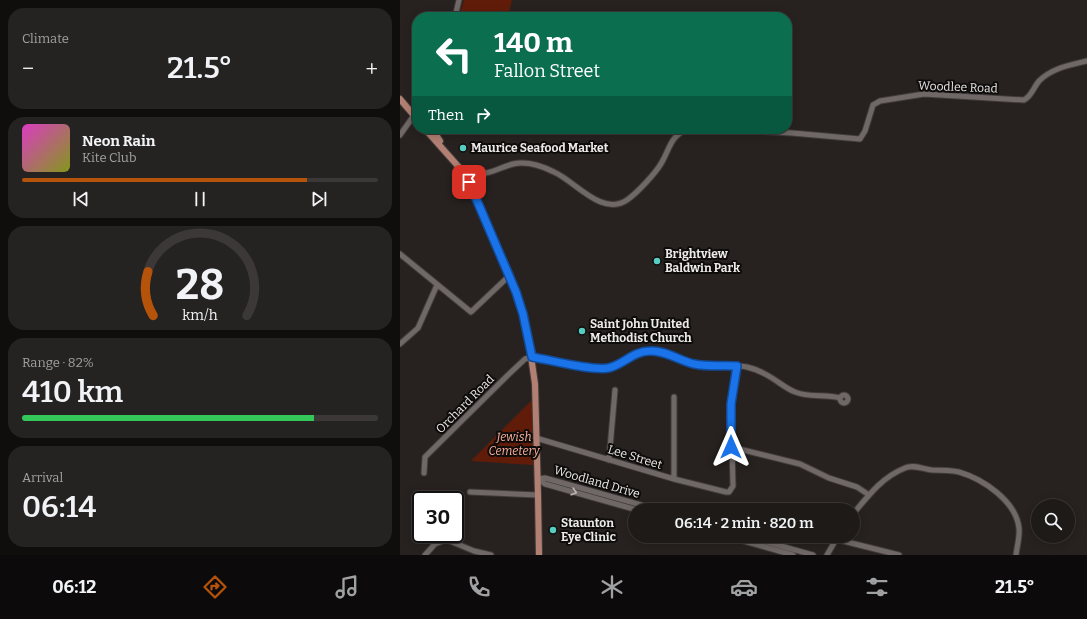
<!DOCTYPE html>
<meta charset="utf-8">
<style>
:root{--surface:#1d1a18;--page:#252321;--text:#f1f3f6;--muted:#a0a1a2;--line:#3b3837;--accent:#b45309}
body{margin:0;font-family:Bitter,serif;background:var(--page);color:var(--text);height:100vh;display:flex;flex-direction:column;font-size:15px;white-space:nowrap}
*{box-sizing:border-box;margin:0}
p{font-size:13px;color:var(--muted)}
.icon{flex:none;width:22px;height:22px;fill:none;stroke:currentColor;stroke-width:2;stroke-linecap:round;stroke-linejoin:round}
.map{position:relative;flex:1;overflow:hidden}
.details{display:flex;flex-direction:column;gap:8px;padding:8px;background:#100e0d;width:400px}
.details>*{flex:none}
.guide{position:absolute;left:12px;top:12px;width:380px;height:122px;border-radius:16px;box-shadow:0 2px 10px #0003,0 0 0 1px var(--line);background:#0b6e4f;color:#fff;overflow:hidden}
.tools{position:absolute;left:631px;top:499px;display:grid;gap:8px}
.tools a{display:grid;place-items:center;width:44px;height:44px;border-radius:50%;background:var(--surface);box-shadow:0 2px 10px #0003,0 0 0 1px var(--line);font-size:20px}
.speed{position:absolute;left:12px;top:491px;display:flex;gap:8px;font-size:20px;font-weight:700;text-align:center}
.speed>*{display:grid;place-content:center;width:52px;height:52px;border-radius:50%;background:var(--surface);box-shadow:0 2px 10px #0003,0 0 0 1px var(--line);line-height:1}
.speed .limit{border:2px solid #111;border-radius:6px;background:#fff;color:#111}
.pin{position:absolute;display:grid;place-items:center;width:34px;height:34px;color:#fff;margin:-17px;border-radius:8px;box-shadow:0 2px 6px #0006}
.me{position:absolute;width:44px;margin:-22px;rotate:0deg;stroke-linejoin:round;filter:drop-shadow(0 0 3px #0008)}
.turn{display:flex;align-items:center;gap:14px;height:84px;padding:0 16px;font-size:18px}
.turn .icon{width:52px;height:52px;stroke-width:2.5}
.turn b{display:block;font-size:28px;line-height:34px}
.then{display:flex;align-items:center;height:38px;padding:0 16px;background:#0003;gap:8px;font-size:15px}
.big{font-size:30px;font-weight:600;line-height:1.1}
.details .widget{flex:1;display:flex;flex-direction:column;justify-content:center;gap:6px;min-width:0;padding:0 14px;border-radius:16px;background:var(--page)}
.details .dial{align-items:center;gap:0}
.dial svg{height:104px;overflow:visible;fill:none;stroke:var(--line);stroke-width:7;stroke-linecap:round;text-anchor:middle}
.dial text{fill:var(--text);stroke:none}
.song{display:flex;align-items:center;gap:12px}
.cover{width:48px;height:48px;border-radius:6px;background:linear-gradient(135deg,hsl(310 70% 55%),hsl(70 70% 35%))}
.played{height:4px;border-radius:2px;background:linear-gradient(90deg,var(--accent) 80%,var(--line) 80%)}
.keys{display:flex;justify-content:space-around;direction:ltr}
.heat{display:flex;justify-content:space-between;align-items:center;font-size:22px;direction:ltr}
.charge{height:6px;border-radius:3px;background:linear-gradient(90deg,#34c759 82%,var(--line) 0)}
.trip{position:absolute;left:228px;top:503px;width:232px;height:40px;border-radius:20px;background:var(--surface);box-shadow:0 2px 10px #0003,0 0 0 1px var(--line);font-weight:600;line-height:40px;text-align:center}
.dock{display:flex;height:64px;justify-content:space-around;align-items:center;background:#0c0a0a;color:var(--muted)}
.dock .icon{width:28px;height:28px}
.dock .selected{color:var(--accent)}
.dock b{font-size:18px;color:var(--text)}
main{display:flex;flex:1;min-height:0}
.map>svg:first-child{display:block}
</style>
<main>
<section class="details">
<div class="widget"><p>Climate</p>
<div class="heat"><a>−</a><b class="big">21.5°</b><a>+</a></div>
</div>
<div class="widget">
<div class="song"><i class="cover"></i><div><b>Neon Rain</b><p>Kite Club</p></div></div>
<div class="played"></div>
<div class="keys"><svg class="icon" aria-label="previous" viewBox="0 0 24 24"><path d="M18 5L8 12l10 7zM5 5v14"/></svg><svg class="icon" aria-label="pause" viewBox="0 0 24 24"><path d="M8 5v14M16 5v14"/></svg><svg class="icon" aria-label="next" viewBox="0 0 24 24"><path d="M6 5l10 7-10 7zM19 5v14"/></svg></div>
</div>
<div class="widget dial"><svg viewBox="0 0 100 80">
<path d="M14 69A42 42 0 1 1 86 69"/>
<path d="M14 69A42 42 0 0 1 10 35" stroke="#b45309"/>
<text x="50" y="56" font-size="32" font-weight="700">28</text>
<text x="50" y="72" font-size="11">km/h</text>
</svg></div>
<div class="widget"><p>Range · 82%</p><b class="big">410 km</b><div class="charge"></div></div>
<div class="widget"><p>Arrival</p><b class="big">06:14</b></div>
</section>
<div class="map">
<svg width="687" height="555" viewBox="0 0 687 555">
<rect width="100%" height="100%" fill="#272220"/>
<path fill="#601c09" d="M64,0h48l-4,17h-49z
M132,400l1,65 -62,-4z"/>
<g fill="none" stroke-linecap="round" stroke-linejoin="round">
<defs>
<path id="minor" d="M55,17l4,-17
M318,129l74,4 68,6 5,-8 8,-26 7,-4 44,-7 100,6c8,-4 9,-12 15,-19 13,-13 31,-16 48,-20
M0,135l17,-24
M65,174c8,0 17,1 25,-2 7,-2 15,-6 23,-8 14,-3 29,2 41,8 21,9 48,45 73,28 10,-7 29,-27 35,-38 8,-14 8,-25 25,-33
M0,254l71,58 39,-37
M0,344l18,-16 19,-43
M440 399a4 4 0 1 1 8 0a4 4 0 1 1-8 0Z
M274,397v82
M136,438l138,41 52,13h3l4,-6 -2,-78 6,-42
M331,447l69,17 29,14 28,9 12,8
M209,460l6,-70
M24,473l1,-16 83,-82 17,-16 7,-2c18,3 61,15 78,10 15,-4 25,-17 42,-16 15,0 29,10 43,13 17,4 35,-1 52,3 9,2 17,6 25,11 8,5 15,11 23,14 15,6 30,2 45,6
M138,479l7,-1 114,32
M138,479l7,5 92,26
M70,492l68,3
M453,514c15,-18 29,-37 52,-46 8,-4 18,1 27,2 9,0 18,0 27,2 24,7 57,29 60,56 1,9 -2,18 -3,27
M326,536l67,19
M346,536l67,19
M435,539l64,16
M25,555l10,-11 10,-4 5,1 24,10 17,4
M427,555l11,-19"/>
<path id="major" d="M0,99l17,20
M25,129l40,45 45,101 13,39 6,28 6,42 3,111 1,60
M32,129l8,12"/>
</defs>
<use href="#minor" stroke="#413c3b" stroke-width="7"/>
<use href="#major" stroke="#413c3b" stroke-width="8"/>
<use href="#minor" stroke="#6f6866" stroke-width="5"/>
<use href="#major" stroke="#b28072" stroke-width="6"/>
</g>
<defs><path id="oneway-chevron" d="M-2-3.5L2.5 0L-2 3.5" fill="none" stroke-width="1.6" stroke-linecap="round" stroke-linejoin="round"/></defs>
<use stroke="#bbb5b4" href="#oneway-chevron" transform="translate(174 492) rotate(16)"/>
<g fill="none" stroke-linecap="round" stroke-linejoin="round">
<defs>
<path id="route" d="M69,182l47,110 7,22 9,43c19,3 58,14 76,11 15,-3 25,-17 42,-17 15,-1 30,10 44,13 14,3 29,1 43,2l-6,38v43"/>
</defs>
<use href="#route" stroke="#114b97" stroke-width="10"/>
<use href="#route" stroke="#1a73e8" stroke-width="7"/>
</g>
<g fill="#57cec1" stroke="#0e0c0b" stroke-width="1.5">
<circle cx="63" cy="148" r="4"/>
<circle cx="257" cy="261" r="4"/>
<circle cx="182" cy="331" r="4"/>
<circle cx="153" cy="530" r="4"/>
</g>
<g text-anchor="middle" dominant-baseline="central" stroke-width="4" stroke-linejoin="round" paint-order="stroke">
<g font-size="12" fill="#ede9e8" stroke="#0e0c0b">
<text transform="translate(558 87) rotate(2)">Woodlee Road</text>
<text transform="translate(65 404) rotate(-45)">Orchard Road</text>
<text transform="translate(235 457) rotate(17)">Lee Street</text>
<text transform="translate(197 482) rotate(16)">Woodland Drive</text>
</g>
<g font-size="12" font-weight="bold" fill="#ede9e8" stroke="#0e0c0b" text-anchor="start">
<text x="71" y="148">Maurice Seafood Market</text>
<text x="265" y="254">Brightview<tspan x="265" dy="14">Baldwin Park</tspan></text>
<text x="190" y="324">Saint John United<tspan x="190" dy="14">Methodist Church</tspan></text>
<text x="161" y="523">Staunton<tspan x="161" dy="14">Eye Clinic</tspan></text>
</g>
<g font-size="12" font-style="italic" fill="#feb29d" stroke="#0e0c0b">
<text x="114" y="437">Jewish<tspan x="114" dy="14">Cemetery</tspan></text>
</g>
</g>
</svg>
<div class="tools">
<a><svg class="icon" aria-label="search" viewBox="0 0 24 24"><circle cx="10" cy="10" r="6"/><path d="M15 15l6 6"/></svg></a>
</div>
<div class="speed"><div class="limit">30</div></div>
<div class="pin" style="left:69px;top:182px;background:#d93025"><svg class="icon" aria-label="arrive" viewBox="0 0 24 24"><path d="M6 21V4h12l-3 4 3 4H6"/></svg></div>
<svg class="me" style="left:331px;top:447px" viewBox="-20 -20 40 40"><path d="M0-17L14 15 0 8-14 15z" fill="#1a73e8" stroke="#fff" stroke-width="4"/></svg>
<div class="trip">06:14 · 2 min · 820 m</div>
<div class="guide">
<div class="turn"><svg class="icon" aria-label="left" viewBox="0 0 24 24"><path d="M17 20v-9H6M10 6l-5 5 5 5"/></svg><div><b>140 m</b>Fallon Street</div></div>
<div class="then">Then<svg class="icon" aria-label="right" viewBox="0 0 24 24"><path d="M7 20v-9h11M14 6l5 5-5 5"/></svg></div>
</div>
</div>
</main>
<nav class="dock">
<b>06:12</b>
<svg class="icon selected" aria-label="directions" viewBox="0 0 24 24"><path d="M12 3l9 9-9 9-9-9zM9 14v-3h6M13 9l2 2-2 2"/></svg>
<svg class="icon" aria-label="music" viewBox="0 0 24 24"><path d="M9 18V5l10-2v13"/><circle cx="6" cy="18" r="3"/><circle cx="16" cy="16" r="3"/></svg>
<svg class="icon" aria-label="phone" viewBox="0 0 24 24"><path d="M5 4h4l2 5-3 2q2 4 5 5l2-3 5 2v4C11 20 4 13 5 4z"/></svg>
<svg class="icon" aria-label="climate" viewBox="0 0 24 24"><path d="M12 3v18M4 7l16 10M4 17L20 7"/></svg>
<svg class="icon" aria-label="car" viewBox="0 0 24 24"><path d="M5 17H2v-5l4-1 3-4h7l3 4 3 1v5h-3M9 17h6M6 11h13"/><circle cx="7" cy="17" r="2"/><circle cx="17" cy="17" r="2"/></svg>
<svg class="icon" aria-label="filters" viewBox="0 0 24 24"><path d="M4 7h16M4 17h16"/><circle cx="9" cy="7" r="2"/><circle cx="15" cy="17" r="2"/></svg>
<b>21.5°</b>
</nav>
